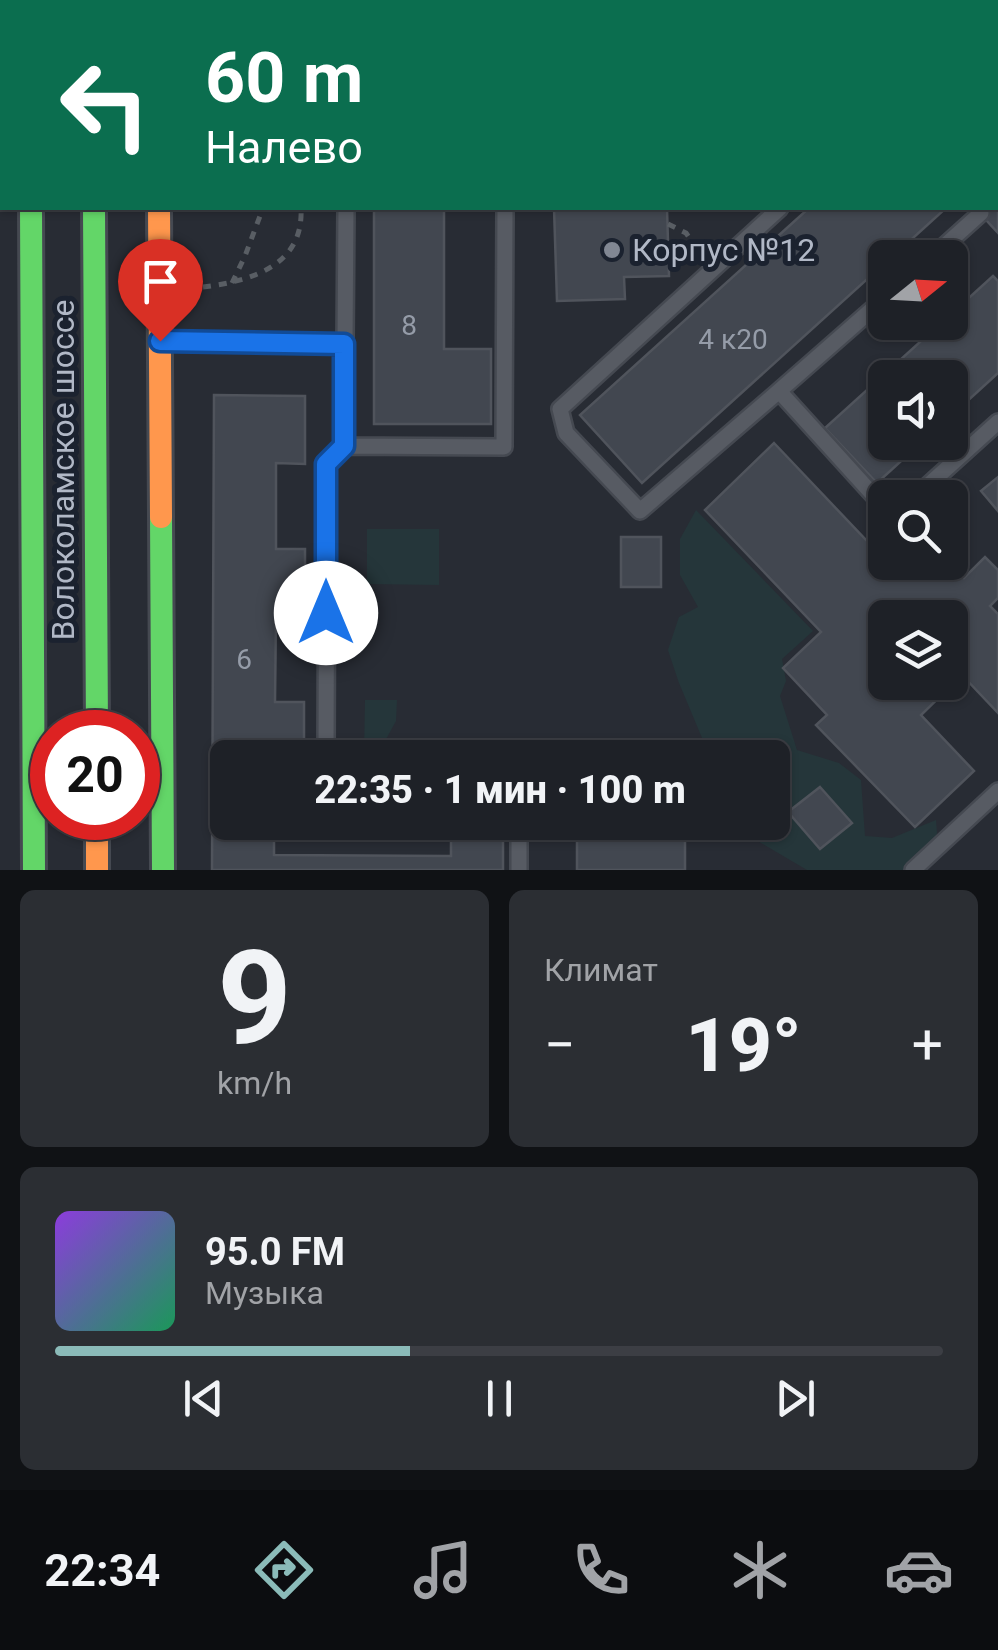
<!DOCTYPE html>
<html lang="ru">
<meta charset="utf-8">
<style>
:root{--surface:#1e2127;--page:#2b2e33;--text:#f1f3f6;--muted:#a1a3a7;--line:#3c3e44;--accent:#8bbbb9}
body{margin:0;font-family:Roboto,sans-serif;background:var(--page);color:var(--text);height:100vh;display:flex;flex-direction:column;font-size:38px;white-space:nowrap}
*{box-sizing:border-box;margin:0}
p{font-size:32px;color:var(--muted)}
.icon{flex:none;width:55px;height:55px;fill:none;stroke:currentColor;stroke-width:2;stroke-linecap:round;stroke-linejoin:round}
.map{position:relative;height:870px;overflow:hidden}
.sheet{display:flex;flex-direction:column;gap:20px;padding:20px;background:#101215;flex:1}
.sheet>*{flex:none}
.guide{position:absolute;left:0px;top:0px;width:1000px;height:210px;box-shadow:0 2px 8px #0004,0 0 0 2px var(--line);background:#0b6e4f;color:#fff;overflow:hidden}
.needle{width:65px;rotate:72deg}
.buttons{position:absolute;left:868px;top:240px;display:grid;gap:20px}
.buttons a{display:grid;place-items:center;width:100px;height:100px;border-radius:15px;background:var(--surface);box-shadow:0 2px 8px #0004,0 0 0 2px var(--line);font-size:50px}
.speed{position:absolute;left:30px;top:710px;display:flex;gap:20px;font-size:50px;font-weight:700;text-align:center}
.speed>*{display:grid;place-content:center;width:130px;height:130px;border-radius:50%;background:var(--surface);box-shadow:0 2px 8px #0004,0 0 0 2px var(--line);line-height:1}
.speed .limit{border:15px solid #d22;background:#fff;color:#111}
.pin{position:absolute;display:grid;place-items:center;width:85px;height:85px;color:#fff;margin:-102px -42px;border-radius:50% 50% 50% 0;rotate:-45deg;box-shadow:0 0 10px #0007}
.pin .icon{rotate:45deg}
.me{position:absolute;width:110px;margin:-55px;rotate:0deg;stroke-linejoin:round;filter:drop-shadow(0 0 8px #0008)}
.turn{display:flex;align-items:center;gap:35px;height:210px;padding:0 40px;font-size:45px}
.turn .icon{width:130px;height:130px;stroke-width:2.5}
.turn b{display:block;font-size:70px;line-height:85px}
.big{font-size:75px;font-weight:800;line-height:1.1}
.sheet .tile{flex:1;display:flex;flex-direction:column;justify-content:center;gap:15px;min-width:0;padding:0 35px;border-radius:15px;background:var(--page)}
.sheet .dial{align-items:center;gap:0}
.dial b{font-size:130px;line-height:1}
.song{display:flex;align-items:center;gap:30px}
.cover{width:120px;height:120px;border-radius:15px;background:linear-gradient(135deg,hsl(270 70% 55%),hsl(150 70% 35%))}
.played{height:10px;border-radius:5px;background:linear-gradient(90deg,var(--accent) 40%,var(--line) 40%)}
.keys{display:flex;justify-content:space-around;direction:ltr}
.heat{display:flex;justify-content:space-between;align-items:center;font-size:55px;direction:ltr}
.sheet .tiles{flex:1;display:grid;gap:20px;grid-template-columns:1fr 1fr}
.tile:last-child{grid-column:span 2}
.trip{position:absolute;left:210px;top:740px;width:580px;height:100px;border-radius:15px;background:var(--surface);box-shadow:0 2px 8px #0004,0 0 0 2px var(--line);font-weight:800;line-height:100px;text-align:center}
.menu{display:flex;height:160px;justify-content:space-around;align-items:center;background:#0c0d10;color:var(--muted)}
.menu .icon{width:70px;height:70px}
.menu .on{color:var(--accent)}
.menu b{font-size:45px;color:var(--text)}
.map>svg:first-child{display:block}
</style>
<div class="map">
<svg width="998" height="870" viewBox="0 0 998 870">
<rect width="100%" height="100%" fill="#282c34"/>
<path fill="#25363a" d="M696,510l117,121 -31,28 4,22 -6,15 17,54 42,13 22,17 4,56 27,2 44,-18 1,13 -10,37h-120l-56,-33 -18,-14 39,-1v-64l-62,-1 -31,-74 -11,-33 11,-33 19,-10 -18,-32v-36z
M367,529h72v56l-72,-1z
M365,700h32l-1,21 -17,31h-15z"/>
<path fill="#424750" stroke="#50545c" stroke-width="2.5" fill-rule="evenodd" d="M213,0h88v2h-88z
M373,0h118v2h-118z
M610,0h335l2,2h-334z
M998,192v41l-23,-25h23z
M374,208h70v141h47v75h-117z
M554,208h113l2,68 -45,1 1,22 -68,2z
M809,208h137l-55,50h-6v5l-243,220 -62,-68z
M993,276l5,5v92l-48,44v-39h-65v64h37l-45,41 -52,-55 117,-106h8v-7z
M214,395l91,1v68l-29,-1v86h29v68l-29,-1 -1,86h29v56h-76v64h46v33l177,1v-34h52v48h-291z
M774,443l111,117v2l6,4 3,-4h55l15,16 21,-21 13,13v28l-8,8 8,8v99l-36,-38 -41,40 53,56 -59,56 -99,-102 11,-10 -44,-47 38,-36 -116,-122zM885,618h65v64h-65z
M998,477v34l-17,-20z
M621,537h40v50h-40z
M820,787l32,36 -32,26 -32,-37z
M577,822h108v48h-108z"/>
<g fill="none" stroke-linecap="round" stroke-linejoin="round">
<defs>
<path id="lane" d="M328,0l1,2
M986,0l3,2
M506,2v-2
M780,208l-220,201 6,24 74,78 139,-120 106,117
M931,258l50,-45
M165,341l180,3 1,-136
M345,344l-1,102 160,1 1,-239
M779,391l106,-93
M914,498l84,-76
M326,758l1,-294 17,-18
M519,870v-48
M913,870l85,-79"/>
<path id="fast" d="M93,0v2
M31,208l3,662
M94,208l3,524
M161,517l2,353"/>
<path id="slow" d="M30,0v2
M159,208l2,309
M97,818v52"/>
<path id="jam" d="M157,0v2"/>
</defs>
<use href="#lane" stroke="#454951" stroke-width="20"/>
<use href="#fast" stroke="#454951" stroke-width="28"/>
<use href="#slow" stroke="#454951" stroke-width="28"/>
<use href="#jam" stroke="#454951" stroke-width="28"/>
<path stroke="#595e64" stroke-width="5" stroke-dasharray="8 8" stroke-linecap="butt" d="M668,224l18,9 13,19
M232,283l13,-27 18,-48
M203,287c48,-6 101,-21 98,-79"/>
<use href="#lane" stroke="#575b63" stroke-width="15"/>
<use href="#fast" stroke="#63d668" stroke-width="22"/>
<use href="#slow" stroke="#ff974d" stroke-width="22"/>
<use href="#jam" stroke="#b3261e" stroke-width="22"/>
</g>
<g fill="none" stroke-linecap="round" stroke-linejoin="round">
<defs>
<path id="route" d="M160,341l184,3v102l-18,18v149"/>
</defs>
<use href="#route" stroke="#114b97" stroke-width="25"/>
<use href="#route" stroke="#1a73e8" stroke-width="18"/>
</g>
<circle fill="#818793" stroke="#1b222f" stroke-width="4" cx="612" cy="250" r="10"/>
<g text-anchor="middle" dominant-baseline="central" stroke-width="10" stroke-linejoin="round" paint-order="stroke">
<g font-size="28" fill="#959ca8">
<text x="409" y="325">8</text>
<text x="733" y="339">4 к20</text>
<text x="244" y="659">6</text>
</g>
<g font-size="32" fill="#b1b8c6" stroke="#1b222f" text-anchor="start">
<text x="632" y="250">Корпус №12</text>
</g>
<g font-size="32" fill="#b1b8c6" stroke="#1b222f">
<text transform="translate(63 470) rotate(-90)">Волоколамское шоссе</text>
</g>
</g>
</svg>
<div class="buttons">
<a><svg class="needle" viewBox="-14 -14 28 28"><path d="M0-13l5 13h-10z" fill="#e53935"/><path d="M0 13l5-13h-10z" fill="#a1a3a7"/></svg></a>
<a><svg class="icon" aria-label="sound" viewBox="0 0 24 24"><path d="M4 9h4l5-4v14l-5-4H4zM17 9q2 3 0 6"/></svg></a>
<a><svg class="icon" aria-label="search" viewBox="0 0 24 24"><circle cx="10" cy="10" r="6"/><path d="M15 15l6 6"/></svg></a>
<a><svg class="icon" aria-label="layers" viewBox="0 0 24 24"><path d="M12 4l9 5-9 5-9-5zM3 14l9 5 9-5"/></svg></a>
</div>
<div class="speed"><div class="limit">20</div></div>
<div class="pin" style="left:160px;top:341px;background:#d93025"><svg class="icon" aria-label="arrive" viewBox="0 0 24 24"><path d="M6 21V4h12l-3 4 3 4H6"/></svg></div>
<svg class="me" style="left:326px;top:613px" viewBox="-20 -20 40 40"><circle r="19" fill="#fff"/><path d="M0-13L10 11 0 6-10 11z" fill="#1a73e8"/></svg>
<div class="trip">22:35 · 1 мин · 100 m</div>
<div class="guide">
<div class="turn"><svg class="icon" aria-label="left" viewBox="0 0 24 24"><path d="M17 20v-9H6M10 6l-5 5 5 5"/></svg><div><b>60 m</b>Налево</div></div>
</div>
</div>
<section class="sheet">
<div class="tiles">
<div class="tile dial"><b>9</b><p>km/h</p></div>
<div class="tile"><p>Климат</p>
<div class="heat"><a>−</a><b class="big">19°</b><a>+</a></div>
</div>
<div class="tile">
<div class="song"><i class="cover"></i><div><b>95.0 FM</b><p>Музыка</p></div></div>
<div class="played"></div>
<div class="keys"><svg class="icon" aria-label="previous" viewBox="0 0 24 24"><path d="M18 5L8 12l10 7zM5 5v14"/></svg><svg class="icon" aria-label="pause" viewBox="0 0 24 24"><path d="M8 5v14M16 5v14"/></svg><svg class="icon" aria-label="next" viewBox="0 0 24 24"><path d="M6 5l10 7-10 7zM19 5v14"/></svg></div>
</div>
</div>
</section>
<nav class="menu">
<b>22:34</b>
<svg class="icon on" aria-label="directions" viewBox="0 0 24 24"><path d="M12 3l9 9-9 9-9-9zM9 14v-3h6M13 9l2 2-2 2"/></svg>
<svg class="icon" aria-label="music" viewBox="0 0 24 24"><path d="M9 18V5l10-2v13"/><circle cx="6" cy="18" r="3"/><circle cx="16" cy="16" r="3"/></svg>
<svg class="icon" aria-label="phone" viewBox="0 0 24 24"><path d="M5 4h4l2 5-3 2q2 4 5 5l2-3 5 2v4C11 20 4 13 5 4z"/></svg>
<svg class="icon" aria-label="climate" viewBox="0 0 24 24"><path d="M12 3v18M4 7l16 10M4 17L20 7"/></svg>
<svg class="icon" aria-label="car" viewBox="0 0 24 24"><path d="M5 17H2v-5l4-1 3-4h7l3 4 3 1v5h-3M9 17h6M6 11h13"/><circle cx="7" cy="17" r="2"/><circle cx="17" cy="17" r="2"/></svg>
</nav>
